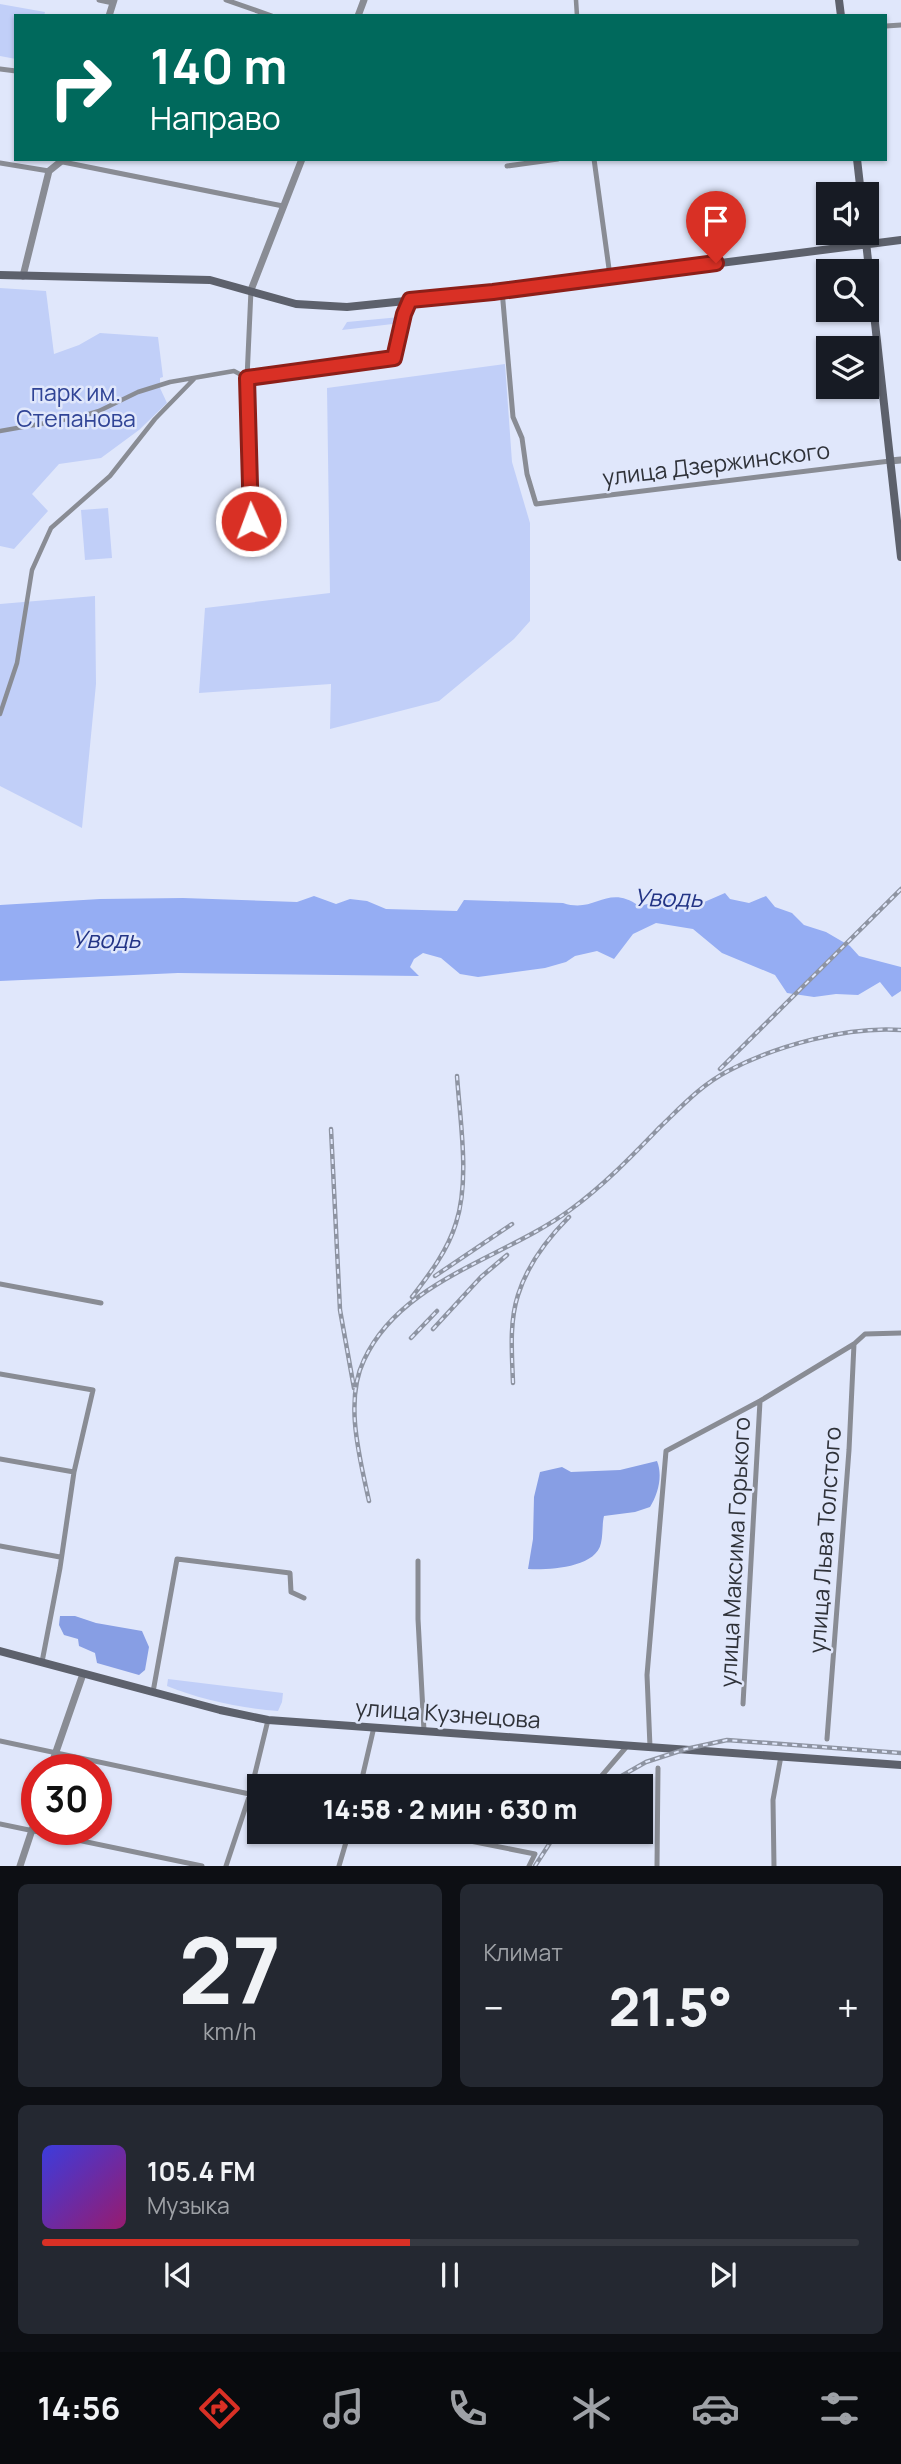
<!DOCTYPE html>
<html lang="ru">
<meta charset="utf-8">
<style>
:root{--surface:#171b24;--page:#242831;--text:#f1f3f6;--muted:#9ea1a6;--line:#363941;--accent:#d93025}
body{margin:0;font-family:Manrope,sans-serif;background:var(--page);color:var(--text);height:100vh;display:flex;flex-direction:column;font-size:26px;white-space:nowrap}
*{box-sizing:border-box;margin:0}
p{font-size:23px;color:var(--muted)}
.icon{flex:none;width:38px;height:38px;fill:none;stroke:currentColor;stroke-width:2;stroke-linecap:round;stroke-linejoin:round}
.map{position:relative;height:1866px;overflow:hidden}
.panel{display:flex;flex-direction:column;gap:18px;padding:18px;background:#0d0f14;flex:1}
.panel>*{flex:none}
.guide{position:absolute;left:14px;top:14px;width:873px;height:147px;border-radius:0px;box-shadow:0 2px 5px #0004;background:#00695c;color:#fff;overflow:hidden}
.tools{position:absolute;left:816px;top:182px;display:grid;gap:14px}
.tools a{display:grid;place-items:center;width:63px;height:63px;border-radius:0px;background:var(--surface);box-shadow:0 2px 5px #0004;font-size:35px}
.speed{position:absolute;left:21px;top:1754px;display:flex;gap:14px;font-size:35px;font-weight:700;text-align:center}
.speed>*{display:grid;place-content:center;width:91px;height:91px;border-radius:50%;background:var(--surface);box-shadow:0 2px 5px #0004;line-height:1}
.speed .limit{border:10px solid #d22;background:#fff;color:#111}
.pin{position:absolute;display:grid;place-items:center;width:60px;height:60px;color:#fff;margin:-72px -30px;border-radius:50% 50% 50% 0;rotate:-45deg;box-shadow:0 0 7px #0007}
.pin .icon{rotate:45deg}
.me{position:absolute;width:77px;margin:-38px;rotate:358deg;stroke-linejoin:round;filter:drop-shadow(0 0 5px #0008)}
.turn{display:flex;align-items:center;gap:24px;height:147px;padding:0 21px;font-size:32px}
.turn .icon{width:91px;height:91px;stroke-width:2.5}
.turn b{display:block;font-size:49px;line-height:60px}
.big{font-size:52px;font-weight:800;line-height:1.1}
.panel .widget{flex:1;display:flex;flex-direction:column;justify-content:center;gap:10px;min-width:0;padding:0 24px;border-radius:10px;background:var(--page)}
.panel .dial{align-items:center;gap:0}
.dial b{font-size:91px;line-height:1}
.song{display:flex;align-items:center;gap:21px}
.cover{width:84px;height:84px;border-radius:10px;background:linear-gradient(135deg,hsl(240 70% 55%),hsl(320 70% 35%))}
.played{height:7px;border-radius:4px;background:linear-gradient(90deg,var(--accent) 45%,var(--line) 45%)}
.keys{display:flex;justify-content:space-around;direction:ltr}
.heat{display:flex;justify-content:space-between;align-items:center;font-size:38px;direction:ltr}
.panel .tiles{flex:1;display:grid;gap:18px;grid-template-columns:1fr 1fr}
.widget:last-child{grid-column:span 2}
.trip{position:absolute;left:247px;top:1774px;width:406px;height:70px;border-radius:0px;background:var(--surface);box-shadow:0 2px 5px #0004;font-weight:800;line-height:70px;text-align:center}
.tab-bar{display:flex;height:112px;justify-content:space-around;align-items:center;background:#090b0e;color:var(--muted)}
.tab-bar .icon{width:49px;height:49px}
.tab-bar .active{color:var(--accent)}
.tab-bar b{font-size:32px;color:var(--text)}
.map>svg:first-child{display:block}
</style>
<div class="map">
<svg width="901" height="1866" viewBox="0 0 901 1866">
<rect width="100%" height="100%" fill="#e0e7fb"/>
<path fill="#c1cff8" d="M0,4l45,8 -1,4h-28v43l-16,-3z
M0,288l46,3 8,63 25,-9 21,-12 58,4 5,40 -3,1v10l7,15 -28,27 -38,28 -42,6 -27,30 16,17 -34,38 -14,-3z
M400,317l1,6 -59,7 5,-8z
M505,364l7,98 18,61v98l-16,18 -75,62 -109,28 1,-45 -132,9 6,-85 125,-15 -3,-205z
M108,508l4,50 -27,2 -4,-50z
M95,596l1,88 -14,144 -82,-42v-182z
M168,1679l115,14 -1,9 -4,9c-34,-2 -80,-12 -111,-25z"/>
<path fill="#879ee4" d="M657,1461c6,15 1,33 -7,46l-15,5 -31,4c-2,8 -1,19 -3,27 -5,25 -52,27 -73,26l5,-30 1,-42 6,-25 22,-5 9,5 49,-2z
M60,1616h15l21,7 46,8 7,16 -4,23 -6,5 -42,-12 -2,-10 -16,-7 -1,-7 -14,-4 -5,-10z"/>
<path fill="#95adf3" d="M725,893l5,6 19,4 17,-7 9,11 17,6 12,12 22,7 24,14 9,10 42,11v24l-9,6 -12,-15 -22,13 -22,-1 -22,3 -27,-4 -12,-18 -53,-22 -29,-24 -37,-6 -23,11 -19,25 -17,-8 -22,5 -9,6 -21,6 -67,9 -18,-3 -19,-16 -18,-5 -9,6 -4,8 9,9 -241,-3 -178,8v-76l100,-6 83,-1 114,4 17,-6 22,8 14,-5 17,2 19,8 71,2 7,-11 99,3c33,11 44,-20 76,3l30,-7 13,3 20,1z"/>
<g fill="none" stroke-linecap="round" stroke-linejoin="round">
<path stroke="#898c94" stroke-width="4.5" d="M576,0l1,16
M0,431l79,-14 20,-6 39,-19 32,-10 64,-11 13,7
M0,714l17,-51 15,-93 19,-42 59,-52 45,-57 39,-40"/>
<path stroke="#898c94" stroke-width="5" d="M99,0l14,3
M226,0l46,16
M886,26l15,-1
M0,69l16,2
M594,159l16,117
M63,162l220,44
M0,163l49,8
M507,166l51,-7
M251,290l-4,88 4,143
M502,290l11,127 9,21 5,36 9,30 354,-43
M247,378l147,-20 10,-44 6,-14
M0,1284l101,19
M0,1374l93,16 -19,82 -14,96 -18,94
M0,1459l74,13
M0,1546l60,11
M418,1561v58l6,112
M153,1692l24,-133 113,14 1,19 13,6
M743,1704l17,-303
M827,1739l22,-289 5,-106
M0,1741l259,55
M650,1747l-3,-72 19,-224 94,-50 94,-57 11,-10 36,-1
M360,1787l14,-60
M592,1787l36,-42
M0,1824l202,42
M425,1832l110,22 -6,12
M226,1866l24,-72 18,-74
M339,1866l10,-34
M657,1866l1,-98
M774,1866l-1,-66 8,-44"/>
<path stroke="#898c94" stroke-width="7" d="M109,16l5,-16
M358,16l6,-16
M23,276l26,-105 15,-12
M251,290l51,-131
M890,461l11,-1
M50,1769l33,-95
M20,1866l17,-51"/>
<path stroke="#5d616c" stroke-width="8" d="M839,0l2,16
M857,159l4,35
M865,233l36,324
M0,275l210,5 86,24 51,3 146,-15 408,-52
M0,1651l220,59 48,10 633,45"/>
<defs>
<path id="rail" d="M720,1069l181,-180
M331,1129l9,181 14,78
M435,1276l77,-52
M412,1297c17,-22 36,-47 44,-74 14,-43 4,-102 1,-147
M433,1329l48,-52 26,-22
M411,1338l26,-27
M513,1383c-1,-29 -4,-60 5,-88 9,-29 30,-57 51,-78
M369,1501c-9,-42 -25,-100 -5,-141 37,-80 139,-101 206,-150 33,-24 61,-53 89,-82 22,-21 42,-43 69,-57 47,-25 119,-45 173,-41
M602,1787l44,-25 40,-13 41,-9 174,13
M535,1866l22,-34"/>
</defs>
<use href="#rail" stroke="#8e94a2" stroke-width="4.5"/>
<use href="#rail" stroke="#e0e7fb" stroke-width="2" stroke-dasharray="5" stroke-linecap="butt"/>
</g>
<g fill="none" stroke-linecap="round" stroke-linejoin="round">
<defs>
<path id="route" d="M251,521l-4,-143 147,-20 10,-44 6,-14 83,-8 223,-29"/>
</defs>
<use href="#route" stroke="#8d1f18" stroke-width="18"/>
<use href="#route" stroke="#d93025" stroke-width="12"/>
</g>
<g text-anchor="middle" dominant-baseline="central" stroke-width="5" stroke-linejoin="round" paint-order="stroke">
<g font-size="23" fill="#304496" stroke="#e0e7fb">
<text x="76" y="392">парк им.<tspan x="76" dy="26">Степанова</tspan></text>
</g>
<g font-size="23" fill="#2f3239" stroke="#e0e7fb">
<text transform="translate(716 463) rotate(-7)">улица Дзержинского</text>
<text transform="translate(824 1540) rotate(-86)">улица Льва Толстого</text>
<text transform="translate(734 1552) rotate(-87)">улица Максима Горького</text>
<text transform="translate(448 1713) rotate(4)">улица Кузнецова</text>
</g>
<g font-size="24" font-style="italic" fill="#243586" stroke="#e0e7fb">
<text transform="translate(668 897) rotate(1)">Уводь</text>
<text x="106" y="938">Уводь</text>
</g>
</g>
</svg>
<div class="tools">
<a><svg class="icon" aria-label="sound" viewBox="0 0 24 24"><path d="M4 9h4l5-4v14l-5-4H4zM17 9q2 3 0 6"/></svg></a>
<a><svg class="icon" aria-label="search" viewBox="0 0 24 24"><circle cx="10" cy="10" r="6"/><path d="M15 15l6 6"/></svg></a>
<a><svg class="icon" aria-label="layers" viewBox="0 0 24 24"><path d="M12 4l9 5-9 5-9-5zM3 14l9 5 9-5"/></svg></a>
</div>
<div class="speed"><div class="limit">30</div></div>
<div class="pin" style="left:716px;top:263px;background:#d93025"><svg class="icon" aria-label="arrive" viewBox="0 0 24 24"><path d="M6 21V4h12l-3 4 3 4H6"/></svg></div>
<svg class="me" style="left:251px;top:521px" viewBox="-20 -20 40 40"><circle r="17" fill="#d93025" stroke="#fff" stroke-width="3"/><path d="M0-11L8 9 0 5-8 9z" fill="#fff"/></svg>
<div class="trip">14:58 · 2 мин · 630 m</div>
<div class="guide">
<div class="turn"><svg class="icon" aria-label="right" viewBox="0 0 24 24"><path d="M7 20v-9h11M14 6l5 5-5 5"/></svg><div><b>140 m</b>Направо</div></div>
</div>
</div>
<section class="panel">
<div class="tiles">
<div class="widget dial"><b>27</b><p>km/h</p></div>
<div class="widget"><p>Климат</p>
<div class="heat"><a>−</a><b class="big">21.5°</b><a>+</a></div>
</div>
<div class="widget">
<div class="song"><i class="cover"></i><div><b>105.4 FM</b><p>Музыка</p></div></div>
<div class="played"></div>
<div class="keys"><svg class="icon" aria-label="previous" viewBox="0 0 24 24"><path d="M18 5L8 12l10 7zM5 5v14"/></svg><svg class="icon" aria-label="pause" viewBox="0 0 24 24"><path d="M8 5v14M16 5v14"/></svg><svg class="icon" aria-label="next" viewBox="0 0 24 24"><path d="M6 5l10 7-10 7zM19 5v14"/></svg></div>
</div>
</div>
</section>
<nav class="tab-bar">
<b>14:56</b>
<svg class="icon active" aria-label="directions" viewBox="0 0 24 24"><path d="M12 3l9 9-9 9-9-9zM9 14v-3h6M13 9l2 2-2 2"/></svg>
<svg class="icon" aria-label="music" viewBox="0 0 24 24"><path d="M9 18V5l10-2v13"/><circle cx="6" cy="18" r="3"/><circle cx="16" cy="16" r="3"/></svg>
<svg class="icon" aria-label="phone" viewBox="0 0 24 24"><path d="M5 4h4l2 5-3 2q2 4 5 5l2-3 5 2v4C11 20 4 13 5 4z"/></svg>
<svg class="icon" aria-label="climate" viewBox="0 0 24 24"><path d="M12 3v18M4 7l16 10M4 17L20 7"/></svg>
<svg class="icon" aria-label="car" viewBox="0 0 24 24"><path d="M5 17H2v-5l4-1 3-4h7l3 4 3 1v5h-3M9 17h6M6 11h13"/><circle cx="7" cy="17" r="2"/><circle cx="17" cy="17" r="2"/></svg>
<svg class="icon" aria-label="filters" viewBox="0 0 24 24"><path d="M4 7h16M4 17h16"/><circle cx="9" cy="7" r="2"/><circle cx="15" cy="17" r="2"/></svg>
</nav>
